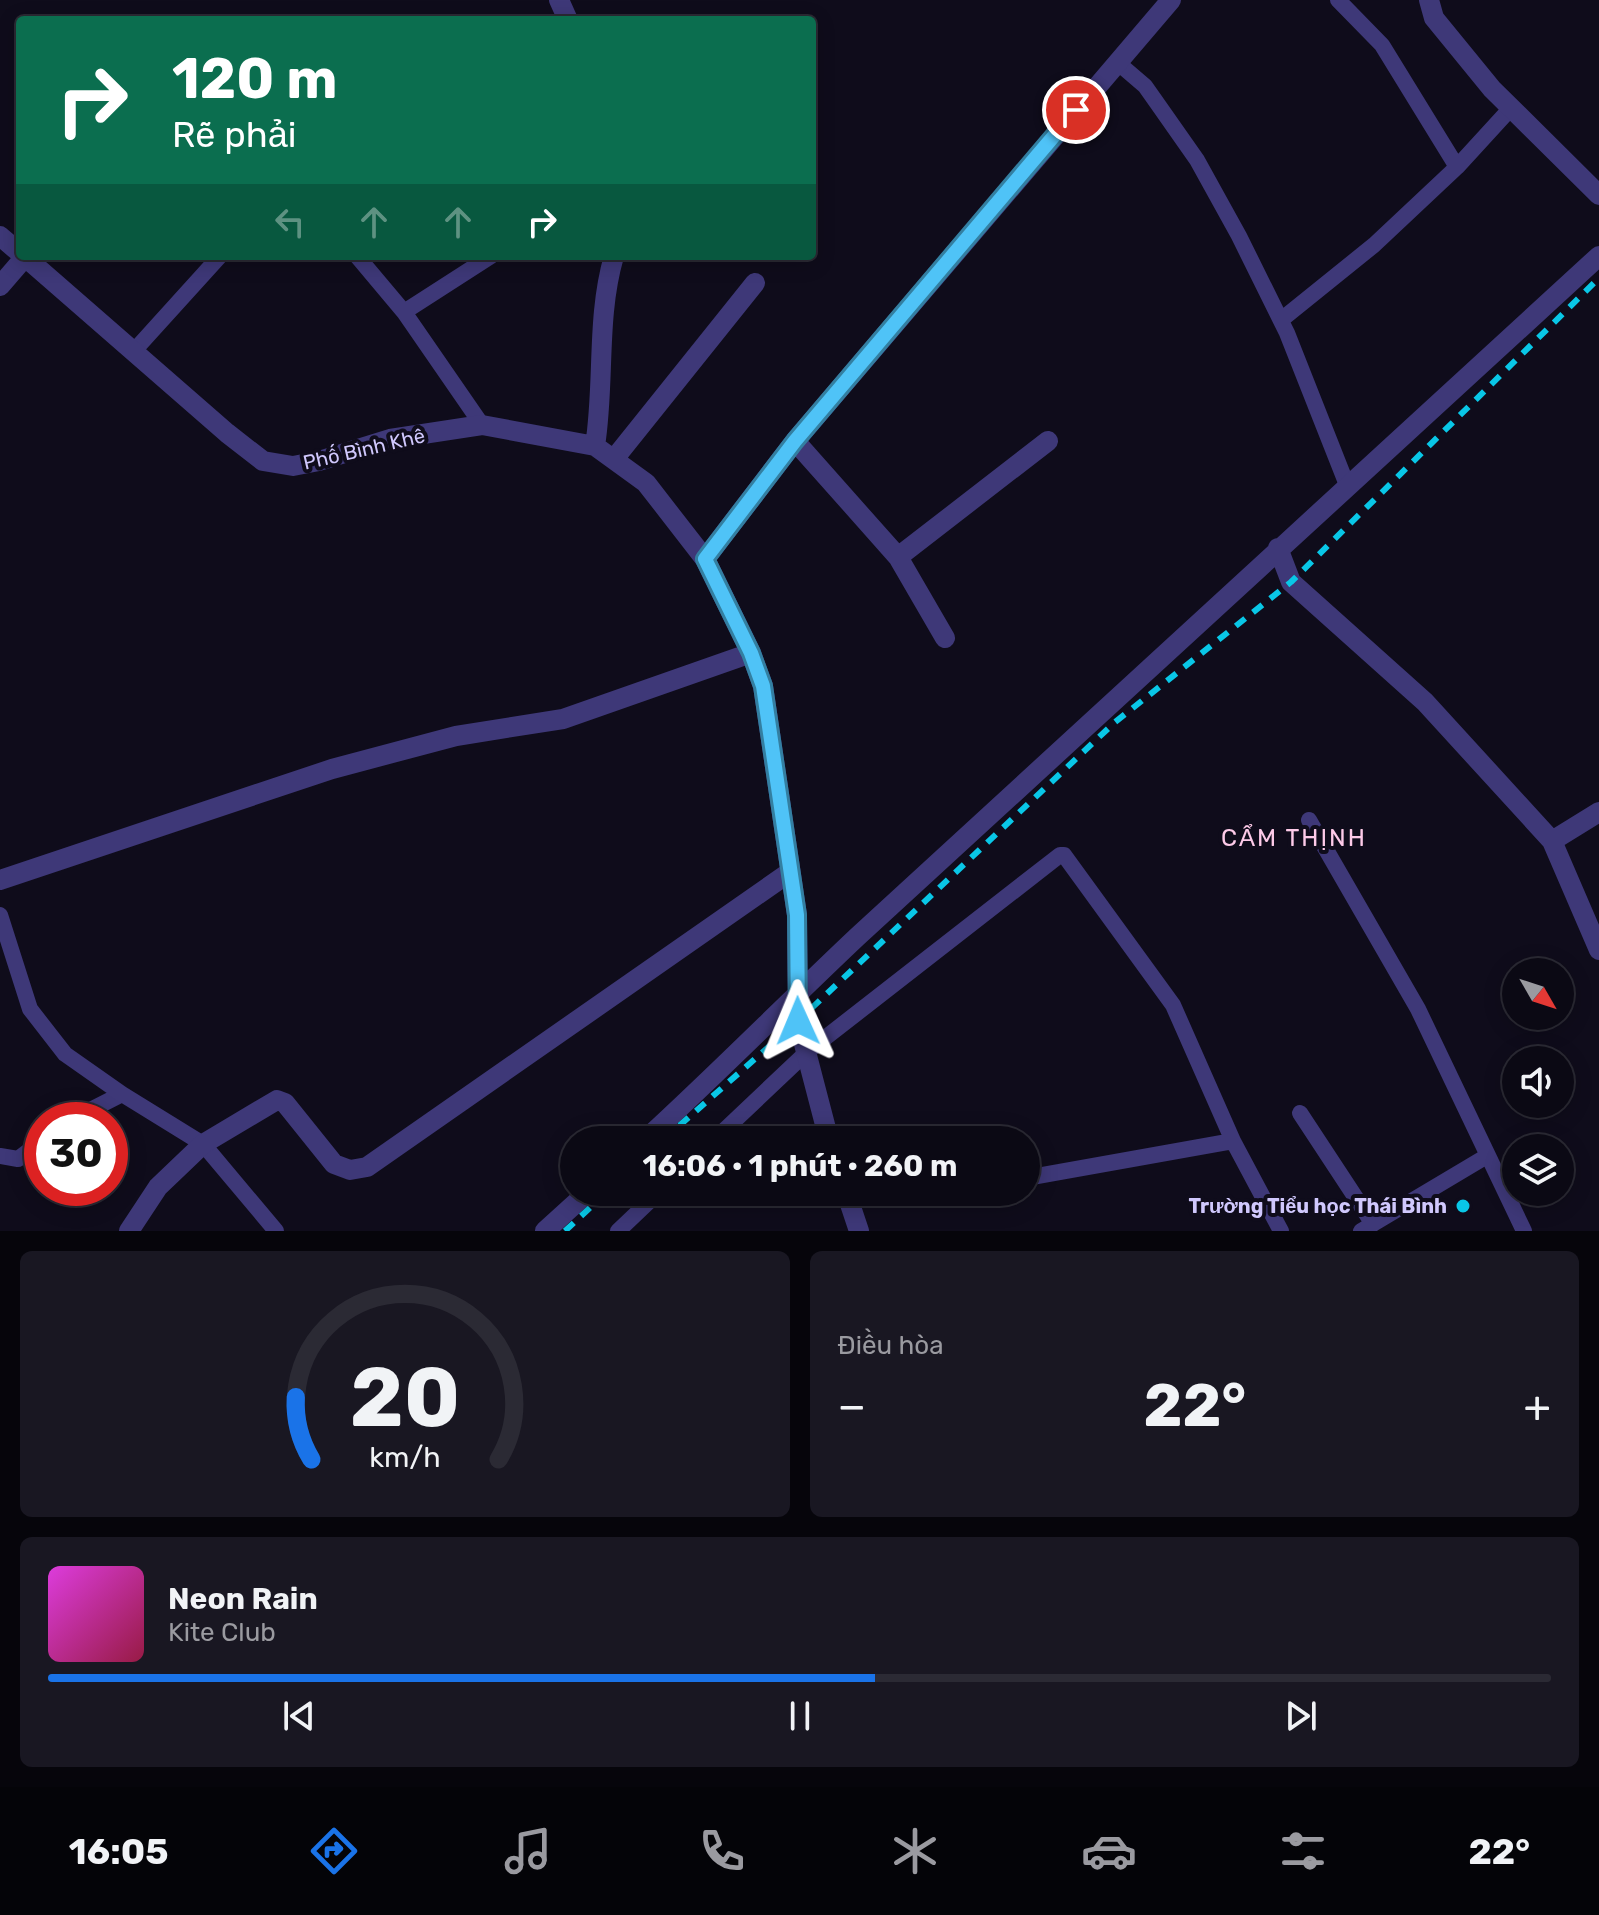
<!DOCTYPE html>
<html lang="vi">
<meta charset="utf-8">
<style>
:root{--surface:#0b0914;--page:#191722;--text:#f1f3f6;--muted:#9a9aa0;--line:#2b2a34;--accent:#1a73e8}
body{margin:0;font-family:Rubik,sans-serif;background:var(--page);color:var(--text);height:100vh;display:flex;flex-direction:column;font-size:30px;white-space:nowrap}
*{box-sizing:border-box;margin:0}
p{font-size:26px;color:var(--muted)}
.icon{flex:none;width:44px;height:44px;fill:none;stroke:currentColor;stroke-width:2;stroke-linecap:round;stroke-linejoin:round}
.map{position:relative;height:1231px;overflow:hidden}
.panel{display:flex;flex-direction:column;gap:20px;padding:20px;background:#06050b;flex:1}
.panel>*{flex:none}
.guide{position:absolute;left:16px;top:16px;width:800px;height:244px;border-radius:8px;box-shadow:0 4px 20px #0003,0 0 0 2px var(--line);background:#0b6e4f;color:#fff;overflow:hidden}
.needle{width:52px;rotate:129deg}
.buttons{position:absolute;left:1502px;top:958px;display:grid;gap:16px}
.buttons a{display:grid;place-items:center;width:72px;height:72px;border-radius:50%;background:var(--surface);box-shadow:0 4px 20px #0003,0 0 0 2px var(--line);font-size:40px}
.speed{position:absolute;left:24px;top:1102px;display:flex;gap:16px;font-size:40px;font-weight:700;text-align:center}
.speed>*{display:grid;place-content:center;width:104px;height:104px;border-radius:50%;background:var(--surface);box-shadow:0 4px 20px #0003,0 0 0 2px var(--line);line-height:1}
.speed .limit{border:12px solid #d22;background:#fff;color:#111}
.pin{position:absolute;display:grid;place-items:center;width:68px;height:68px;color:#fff;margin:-34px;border:4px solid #fff;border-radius:50%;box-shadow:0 2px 8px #0007}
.me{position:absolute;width:88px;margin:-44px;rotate:359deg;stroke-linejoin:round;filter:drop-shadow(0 0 6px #0008)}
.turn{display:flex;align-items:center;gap:28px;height:168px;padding:0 24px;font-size:36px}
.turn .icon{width:104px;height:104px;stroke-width:2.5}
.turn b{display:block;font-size:56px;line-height:68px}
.lanes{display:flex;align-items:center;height:76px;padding:0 24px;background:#0003;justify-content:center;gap:40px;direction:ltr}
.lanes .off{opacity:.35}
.big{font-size:60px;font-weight:700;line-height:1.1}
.panel .tile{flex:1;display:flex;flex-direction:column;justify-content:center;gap:12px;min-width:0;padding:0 28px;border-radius:12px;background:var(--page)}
.panel .dial{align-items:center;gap:0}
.dial svg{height:208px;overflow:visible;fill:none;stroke:var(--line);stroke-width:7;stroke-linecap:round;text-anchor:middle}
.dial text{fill:var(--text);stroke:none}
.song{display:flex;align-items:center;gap:24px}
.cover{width:96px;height:96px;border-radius:12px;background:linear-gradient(135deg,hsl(300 70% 55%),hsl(340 70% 35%))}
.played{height:8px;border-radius:4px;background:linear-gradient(90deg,var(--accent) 55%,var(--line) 55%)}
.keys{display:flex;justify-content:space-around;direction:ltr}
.heat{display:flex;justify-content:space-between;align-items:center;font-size:44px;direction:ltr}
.panel .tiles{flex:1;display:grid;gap:20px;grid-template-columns:1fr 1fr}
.tile:last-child{grid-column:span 2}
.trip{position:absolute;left:560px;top:1126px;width:480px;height:80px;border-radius:40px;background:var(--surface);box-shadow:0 4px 20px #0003,0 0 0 2px var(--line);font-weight:700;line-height:80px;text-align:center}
.menu{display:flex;height:128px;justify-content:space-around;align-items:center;background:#040408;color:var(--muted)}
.menu .icon{width:56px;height:56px}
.menu .current{color:var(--accent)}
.menu b{font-size:36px;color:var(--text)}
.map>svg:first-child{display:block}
</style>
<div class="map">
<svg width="1599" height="1231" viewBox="0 0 1599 1231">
<rect width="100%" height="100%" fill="#0f0c1b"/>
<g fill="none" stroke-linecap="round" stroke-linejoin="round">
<path stroke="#3e3878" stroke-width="16" d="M1338,0l44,45 75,122
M1117,62l28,24 12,17 40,57 42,76 48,97 60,152
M357,256l47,56 78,113
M404,312l87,-56
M1281,320l93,-75 83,-78 54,-59
M133,352l87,-96
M1309,820l109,189 106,222
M0,915l30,94 35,45 57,40
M1300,1113l73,111
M71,1120l51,-26 81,50 73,87
M714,1140l93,-88 253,-197h4l109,150 60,136 48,90
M0,1156l18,3 24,-18
M1026,1178l207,-37
M850,1202l56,-10
M618,1231l41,-39
M1361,1231l126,-75"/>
<path stroke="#3e3878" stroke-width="20" d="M559,0l9,20
M1429,0l5,18 58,71 107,106
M0,236l20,17
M24,256l203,177 36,28 30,5 26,-5 71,-22 92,-14 113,21 51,37 59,76 46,94 12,33 34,229 1,106 31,119
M0,286l25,-29
M795,441l103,116 47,81
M595,446c10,-63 1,-128 19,-190
M614,459l141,-176
M1278,548l13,34 134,120 127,139 47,109
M898,557l150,-116
M705,559l90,-118 376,-441
M1552,841l47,-29
M0,880l332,-111 124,-33 107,-17 188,-66
M645,1140c72,-66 141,-136 212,-203 246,-228 493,-455 742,-681
M846,1192l13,39
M129,1231l29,-44 45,-43 74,-44 8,3 49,61 16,6 17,-3 423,-295
M545,1231l43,-39"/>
<path stroke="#09c7e7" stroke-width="6" stroke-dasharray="12 10" stroke-linecap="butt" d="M663,1140l135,-119 316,-298 177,-141 308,-304
M565,1231l42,-39"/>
</g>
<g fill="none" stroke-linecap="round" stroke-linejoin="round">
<defs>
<path id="route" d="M798,1021l-1,-106 -34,-229 -12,-33 -46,-94 90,-118 281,-331"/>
</defs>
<use href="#route" stroke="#337fa1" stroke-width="20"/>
<use href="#route" stroke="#4fc3f7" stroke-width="14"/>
</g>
<circle fill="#09c7e7" stroke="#0f0c1b" stroke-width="3" cx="1463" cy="1206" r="8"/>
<g text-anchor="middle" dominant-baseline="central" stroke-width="8" stroke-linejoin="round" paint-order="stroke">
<g font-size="20" fill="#d0c8fd" stroke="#0f0c1b">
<text transform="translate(364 449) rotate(-13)">Phố Bình Khê</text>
</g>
<g font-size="20" font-weight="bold" fill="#d0c8fd" stroke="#0f0c1b" text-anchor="end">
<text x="1447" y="1206">Trường Tiểu học Thái Bình</text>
</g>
<g font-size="24" letter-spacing="2" fill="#fdcae8" stroke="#0f0c1b">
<text x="1294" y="838">CẨM THỊNH</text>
</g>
</g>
</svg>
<div class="buttons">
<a><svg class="needle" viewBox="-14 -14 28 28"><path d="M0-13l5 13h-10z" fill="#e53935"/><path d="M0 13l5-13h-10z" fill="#9a9aa0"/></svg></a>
<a><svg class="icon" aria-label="sound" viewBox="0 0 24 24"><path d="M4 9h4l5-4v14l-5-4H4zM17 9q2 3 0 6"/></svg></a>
<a><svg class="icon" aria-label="layers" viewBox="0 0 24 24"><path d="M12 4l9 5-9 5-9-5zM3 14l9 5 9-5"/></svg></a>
</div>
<div class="speed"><div class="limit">30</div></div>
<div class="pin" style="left:1076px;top:110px;background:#d93025"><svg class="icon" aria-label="arrive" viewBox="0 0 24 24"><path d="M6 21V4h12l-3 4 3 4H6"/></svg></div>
<svg class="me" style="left:798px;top:1021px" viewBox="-20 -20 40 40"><path d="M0-17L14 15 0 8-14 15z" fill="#4fc3f7" stroke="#fff" stroke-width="4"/></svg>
<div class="trip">16:06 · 1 phút · 260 m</div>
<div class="guide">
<div class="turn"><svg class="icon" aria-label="right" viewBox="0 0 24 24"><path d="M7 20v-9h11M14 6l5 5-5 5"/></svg><div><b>120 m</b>Rẽ phải</div></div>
<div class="lanes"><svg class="icon off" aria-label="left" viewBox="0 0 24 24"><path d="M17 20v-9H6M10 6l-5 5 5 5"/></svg><svg class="icon off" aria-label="ahead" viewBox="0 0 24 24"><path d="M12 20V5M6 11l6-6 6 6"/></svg><svg class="icon off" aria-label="ahead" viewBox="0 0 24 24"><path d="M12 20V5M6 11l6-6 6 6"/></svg><svg class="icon" aria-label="right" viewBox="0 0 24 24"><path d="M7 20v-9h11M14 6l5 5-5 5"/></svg></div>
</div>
</div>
<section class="panel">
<div class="tiles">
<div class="tile dial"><svg viewBox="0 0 100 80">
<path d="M14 69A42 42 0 1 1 86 69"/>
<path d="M14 69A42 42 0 0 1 8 45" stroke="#1a73e8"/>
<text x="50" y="56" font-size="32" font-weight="700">20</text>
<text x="50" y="72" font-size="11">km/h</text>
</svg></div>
<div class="tile"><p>Điều hòa</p>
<div class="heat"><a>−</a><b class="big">22°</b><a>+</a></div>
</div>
<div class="tile">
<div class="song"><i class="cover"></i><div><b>Neon Rain</b><p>Kite Club</p></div></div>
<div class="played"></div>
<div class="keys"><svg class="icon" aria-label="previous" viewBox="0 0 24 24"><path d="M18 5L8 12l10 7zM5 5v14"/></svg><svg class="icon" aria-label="pause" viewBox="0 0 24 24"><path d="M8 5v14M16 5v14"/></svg><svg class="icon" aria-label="next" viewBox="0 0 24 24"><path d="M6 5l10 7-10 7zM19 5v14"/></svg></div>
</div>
</div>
</section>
<nav class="menu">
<b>16:05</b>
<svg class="icon current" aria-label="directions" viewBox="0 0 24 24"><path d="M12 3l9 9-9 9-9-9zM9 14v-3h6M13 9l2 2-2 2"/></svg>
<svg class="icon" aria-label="music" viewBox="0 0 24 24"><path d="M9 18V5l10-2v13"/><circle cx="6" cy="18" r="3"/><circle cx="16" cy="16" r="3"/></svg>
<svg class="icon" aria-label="phone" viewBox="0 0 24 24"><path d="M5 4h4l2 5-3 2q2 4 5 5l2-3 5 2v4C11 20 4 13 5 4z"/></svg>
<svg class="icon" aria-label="climate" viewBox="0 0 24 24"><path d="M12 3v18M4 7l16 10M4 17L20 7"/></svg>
<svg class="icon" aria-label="car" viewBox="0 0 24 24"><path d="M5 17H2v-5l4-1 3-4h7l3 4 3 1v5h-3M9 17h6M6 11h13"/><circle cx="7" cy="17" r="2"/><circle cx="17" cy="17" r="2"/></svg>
<svg class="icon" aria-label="filters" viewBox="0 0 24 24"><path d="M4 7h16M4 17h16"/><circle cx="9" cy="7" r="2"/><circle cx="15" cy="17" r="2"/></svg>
<b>22°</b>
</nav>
